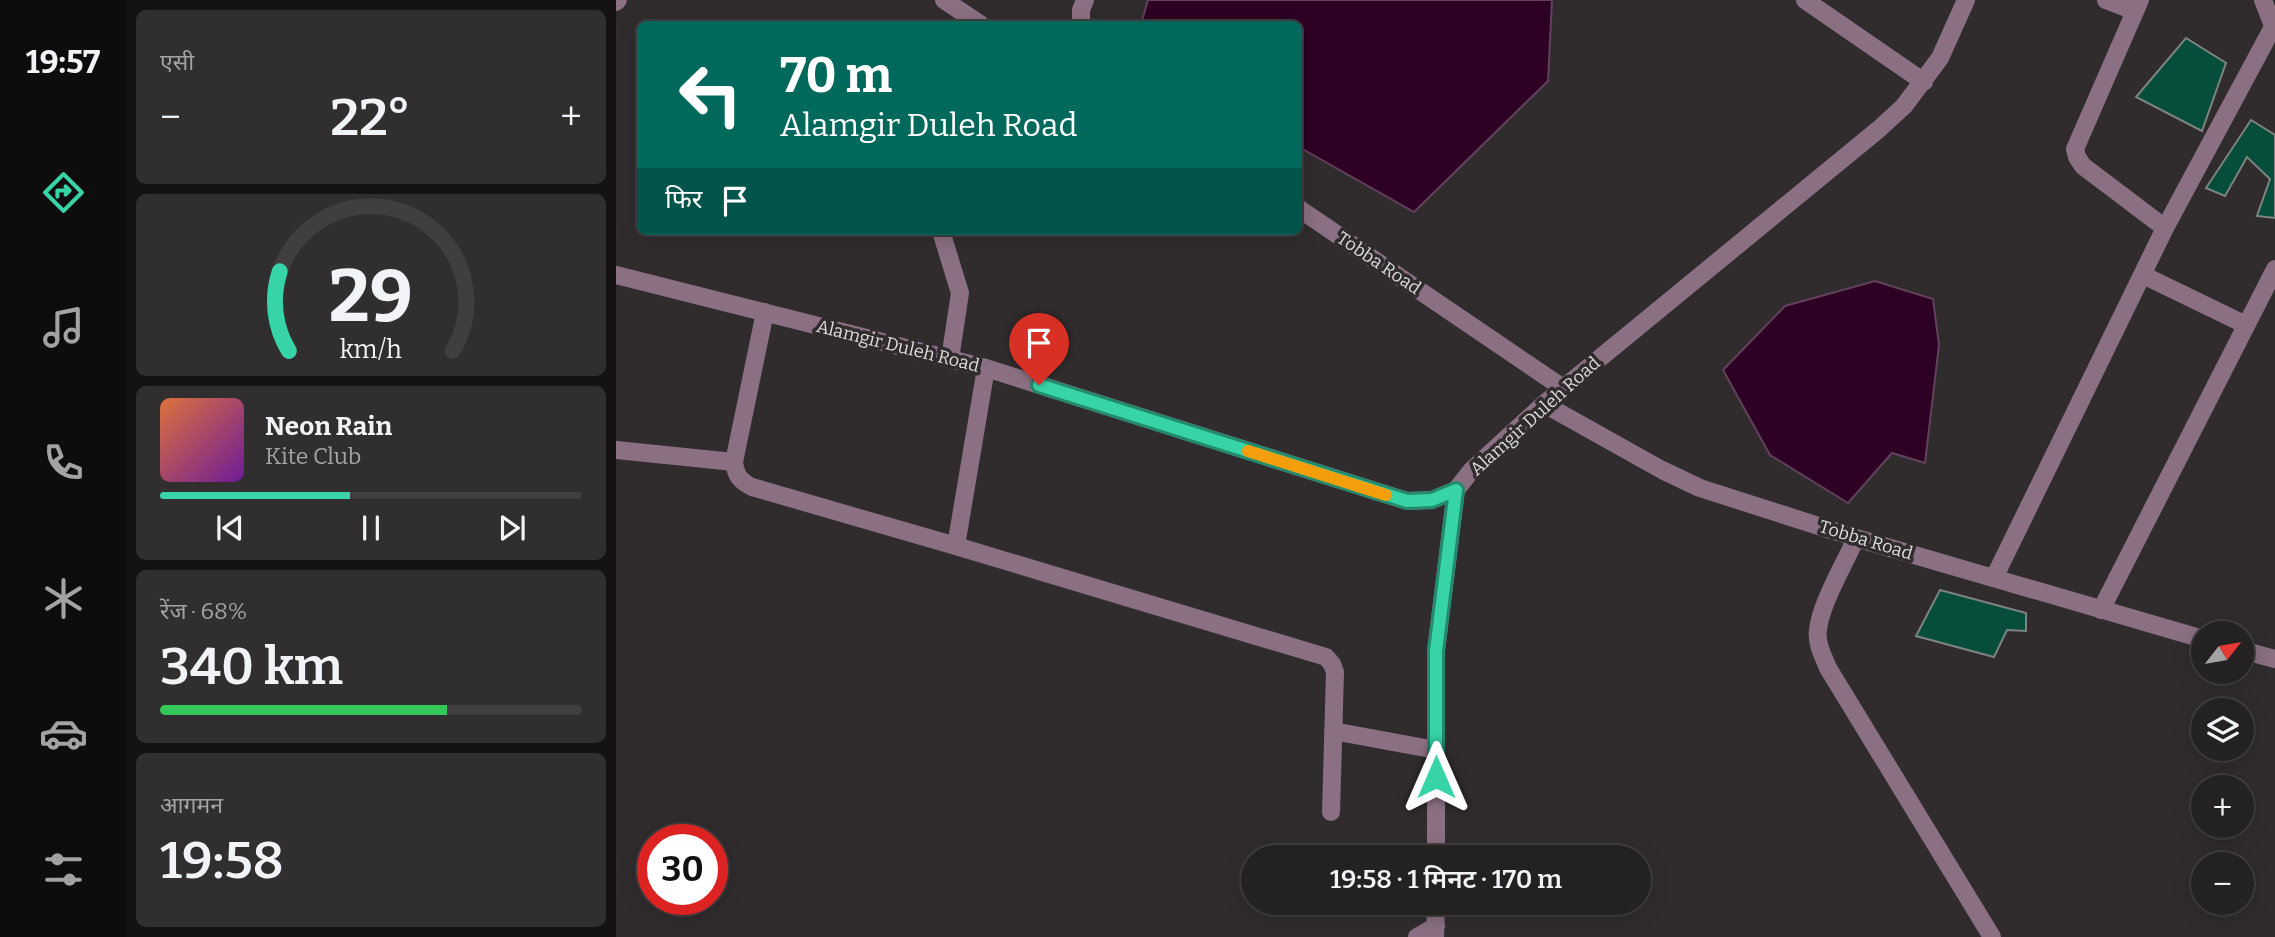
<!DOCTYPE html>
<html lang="hi">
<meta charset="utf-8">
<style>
:root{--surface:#242122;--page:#302e2f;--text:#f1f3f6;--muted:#a3a3a5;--line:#413e40;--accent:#36d4a7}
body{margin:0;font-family:Bitter,"Noto Sans Devanagari",serif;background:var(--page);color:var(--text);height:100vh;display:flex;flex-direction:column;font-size:26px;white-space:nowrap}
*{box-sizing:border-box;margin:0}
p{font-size:23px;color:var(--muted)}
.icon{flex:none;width:38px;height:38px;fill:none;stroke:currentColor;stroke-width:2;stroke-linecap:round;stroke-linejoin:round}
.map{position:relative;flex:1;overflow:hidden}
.panel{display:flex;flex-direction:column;gap:10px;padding:10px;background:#141213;width:490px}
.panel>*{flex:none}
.guide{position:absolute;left:21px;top:21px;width:665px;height:214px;border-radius:10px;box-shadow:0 4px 18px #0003,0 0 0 2px var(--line);background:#00695c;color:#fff;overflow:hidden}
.needle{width:46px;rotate:59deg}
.controls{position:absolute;left:1575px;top:621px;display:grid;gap:14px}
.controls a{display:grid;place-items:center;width:63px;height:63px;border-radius:50%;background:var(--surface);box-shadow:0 4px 18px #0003,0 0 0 2px var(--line);font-size:35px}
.speed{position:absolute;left:21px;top:824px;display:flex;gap:14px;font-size:35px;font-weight:700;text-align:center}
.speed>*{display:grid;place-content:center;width:91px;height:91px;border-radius:50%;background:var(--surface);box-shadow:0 4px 18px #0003,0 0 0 2px var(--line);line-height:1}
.speed .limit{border:10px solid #d22;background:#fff;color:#111}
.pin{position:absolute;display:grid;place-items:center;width:60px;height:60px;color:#fff;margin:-72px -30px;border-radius:50% 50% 50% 0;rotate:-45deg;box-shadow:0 0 7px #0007}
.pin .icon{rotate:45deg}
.me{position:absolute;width:77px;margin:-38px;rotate:0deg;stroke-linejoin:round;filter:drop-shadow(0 0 5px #0008)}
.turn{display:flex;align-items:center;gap:24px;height:147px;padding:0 28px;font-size:32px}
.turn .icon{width:91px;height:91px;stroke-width:2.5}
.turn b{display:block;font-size:49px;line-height:60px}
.then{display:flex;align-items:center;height:66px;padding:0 28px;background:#0003;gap:14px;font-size:26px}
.big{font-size:52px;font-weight:600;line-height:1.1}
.panel .widget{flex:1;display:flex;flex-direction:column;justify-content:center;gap:10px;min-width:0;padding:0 24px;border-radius:10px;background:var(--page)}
.panel .dial{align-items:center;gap:0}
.dial svg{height:182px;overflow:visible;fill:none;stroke:var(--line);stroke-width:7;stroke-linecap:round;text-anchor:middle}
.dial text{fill:var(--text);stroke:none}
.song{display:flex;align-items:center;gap:21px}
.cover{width:84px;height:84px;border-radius:10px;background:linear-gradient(135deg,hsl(20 70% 55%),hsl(280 70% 35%))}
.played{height:7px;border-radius:4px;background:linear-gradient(90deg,var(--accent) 45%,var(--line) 45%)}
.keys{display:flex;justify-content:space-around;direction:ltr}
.heat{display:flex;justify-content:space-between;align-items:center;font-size:38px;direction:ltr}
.charge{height:10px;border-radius:5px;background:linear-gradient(90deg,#34c759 68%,var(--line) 0)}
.trip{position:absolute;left:625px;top:845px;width:410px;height:70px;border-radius:35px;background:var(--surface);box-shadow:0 4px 18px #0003,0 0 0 2px var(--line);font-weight:600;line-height:70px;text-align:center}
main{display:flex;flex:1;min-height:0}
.menu{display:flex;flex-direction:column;width:126px;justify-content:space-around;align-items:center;background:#0e0d0e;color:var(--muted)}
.menu .icon{width:49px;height:49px}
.menu .on{color:var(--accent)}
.menu b{font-size:32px;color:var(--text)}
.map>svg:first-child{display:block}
</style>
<main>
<nav class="menu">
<b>19:57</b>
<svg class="icon on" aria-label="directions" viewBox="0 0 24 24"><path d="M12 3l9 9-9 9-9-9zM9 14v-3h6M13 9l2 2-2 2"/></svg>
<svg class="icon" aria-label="music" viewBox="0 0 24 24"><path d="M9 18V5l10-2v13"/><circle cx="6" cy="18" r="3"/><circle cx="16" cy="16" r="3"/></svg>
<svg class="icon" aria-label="phone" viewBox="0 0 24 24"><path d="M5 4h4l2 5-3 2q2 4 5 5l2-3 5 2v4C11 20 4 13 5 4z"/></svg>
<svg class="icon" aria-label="climate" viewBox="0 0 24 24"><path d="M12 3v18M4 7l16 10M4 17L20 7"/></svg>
<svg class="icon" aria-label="car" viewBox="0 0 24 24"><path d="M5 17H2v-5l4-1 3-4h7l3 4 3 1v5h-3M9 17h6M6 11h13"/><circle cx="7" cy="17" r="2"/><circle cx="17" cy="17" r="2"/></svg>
<svg class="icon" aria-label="filters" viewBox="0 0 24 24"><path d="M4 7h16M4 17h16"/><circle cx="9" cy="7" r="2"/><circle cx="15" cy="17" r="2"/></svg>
</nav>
<section class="panel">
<div class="widget"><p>एसी</p>
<div class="heat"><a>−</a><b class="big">22°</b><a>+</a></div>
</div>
<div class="widget dial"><svg viewBox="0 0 100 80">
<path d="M14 69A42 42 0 1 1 86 69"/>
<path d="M14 69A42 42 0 0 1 10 34" stroke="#36d4a7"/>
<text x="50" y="56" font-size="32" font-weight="700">29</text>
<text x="50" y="72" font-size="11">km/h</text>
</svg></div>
<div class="widget">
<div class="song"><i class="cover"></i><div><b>Neon Rain</b><p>Kite Club</p></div></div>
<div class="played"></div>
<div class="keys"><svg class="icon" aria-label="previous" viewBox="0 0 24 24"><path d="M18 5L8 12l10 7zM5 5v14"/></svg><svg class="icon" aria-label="pause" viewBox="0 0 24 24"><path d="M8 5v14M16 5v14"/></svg><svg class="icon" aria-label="next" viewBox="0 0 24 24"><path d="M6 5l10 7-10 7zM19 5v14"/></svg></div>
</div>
<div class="widget"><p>रेंज · 68%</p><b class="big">340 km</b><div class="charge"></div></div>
<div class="widget"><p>आगमन</p><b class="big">19:58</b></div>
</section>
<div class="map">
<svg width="1659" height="937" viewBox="0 0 1659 937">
<rect width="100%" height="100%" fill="#302c2e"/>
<path fill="#2d0024" stroke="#62425b" stroke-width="2" d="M532,0h404l-4,81 -134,131 -115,-65 -1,-123h-157z
M1259,281l58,18 6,46 -14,118 -33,-10 -44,50 -78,-48 -47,-85 62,-64z"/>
<path fill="#064e3b" stroke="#7d8380" stroke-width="2" d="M1570,38l40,25 -24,68 -66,-34z
M1635,120l24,15v83l-18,-2 13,-37 -23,-22 -22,39 -19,-8z
M1324,590l86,23v18l-19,-1 -13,27 -78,-21z"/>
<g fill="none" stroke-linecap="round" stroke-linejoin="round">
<path stroke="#8a7082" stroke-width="18" d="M328,0l36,24
M1189,0l119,82
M1490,0l29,11
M1524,0l-65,149 2,8 6,9 82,62
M1647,0l12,31
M0,2l2,-2
M465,24v-14l4,-10
M682,208l265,180
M325,231l19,62 -10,66
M0,275l370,93 421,133 25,-1 24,-10 15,-19 73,-67 335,-275 25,-23 36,-48 26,-58
M1527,275l103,50
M149,312l-31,150c2,14 6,19 18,25l204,59 370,111 6,7 3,8 -4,140
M928,404l118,66 38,18 156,50 347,101
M0,450l118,12
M1240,538c-11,25 -36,67 -38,92 -2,13 5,26 10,38l164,269
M340,546l30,-178
M1378,578l171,-350 108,-201
M1485,610l174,-341
M1626,650l33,9
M717,731l103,19
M820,858v-207l20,-161
M801,937l19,-11
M819,937l1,-34"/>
</g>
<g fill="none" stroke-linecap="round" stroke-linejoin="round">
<defs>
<path id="route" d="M423,385l368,116 25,-1 24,-10 -20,161v126"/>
</defs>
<use href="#route" stroke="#238a6d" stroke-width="18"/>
<use href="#route" stroke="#36d4a7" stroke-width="12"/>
<path stroke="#f59e0b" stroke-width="12" d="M632,451l138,44"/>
</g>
<g text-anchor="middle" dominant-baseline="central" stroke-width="7" stroke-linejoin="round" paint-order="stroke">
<g font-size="18" fill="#dddbdc" stroke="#302c2e">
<text transform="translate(763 263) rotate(34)">Tobba Road</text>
<text transform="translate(282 346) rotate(14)">Alamgir Duleh Road</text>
<text transform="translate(919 416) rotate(-42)">Alamgir Duleh Road</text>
<text transform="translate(1250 540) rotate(17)">Tobba Road</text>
</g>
</g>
</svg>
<div class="controls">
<a><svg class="needle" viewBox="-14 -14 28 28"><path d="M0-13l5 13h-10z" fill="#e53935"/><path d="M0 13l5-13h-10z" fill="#a3a3a5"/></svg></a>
<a><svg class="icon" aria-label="layers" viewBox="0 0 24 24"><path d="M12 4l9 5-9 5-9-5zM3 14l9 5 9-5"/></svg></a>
<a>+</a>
<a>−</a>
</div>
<div class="speed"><div class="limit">30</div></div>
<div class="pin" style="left:423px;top:385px;background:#d93025"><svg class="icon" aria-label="arrive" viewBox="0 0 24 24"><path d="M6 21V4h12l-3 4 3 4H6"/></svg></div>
<svg class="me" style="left:820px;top:777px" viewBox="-20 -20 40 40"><path d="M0-17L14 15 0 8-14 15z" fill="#36d4a7" stroke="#fff" stroke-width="4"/></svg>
<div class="trip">19:58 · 1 मिनट · 170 m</div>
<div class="guide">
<div class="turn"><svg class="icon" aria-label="left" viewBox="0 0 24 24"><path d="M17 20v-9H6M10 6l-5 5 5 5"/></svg><div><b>70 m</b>Alamgir Duleh Road</div></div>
<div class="then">फिर<svg class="icon" aria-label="arrive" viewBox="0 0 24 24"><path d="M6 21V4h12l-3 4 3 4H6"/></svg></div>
</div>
</div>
</main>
